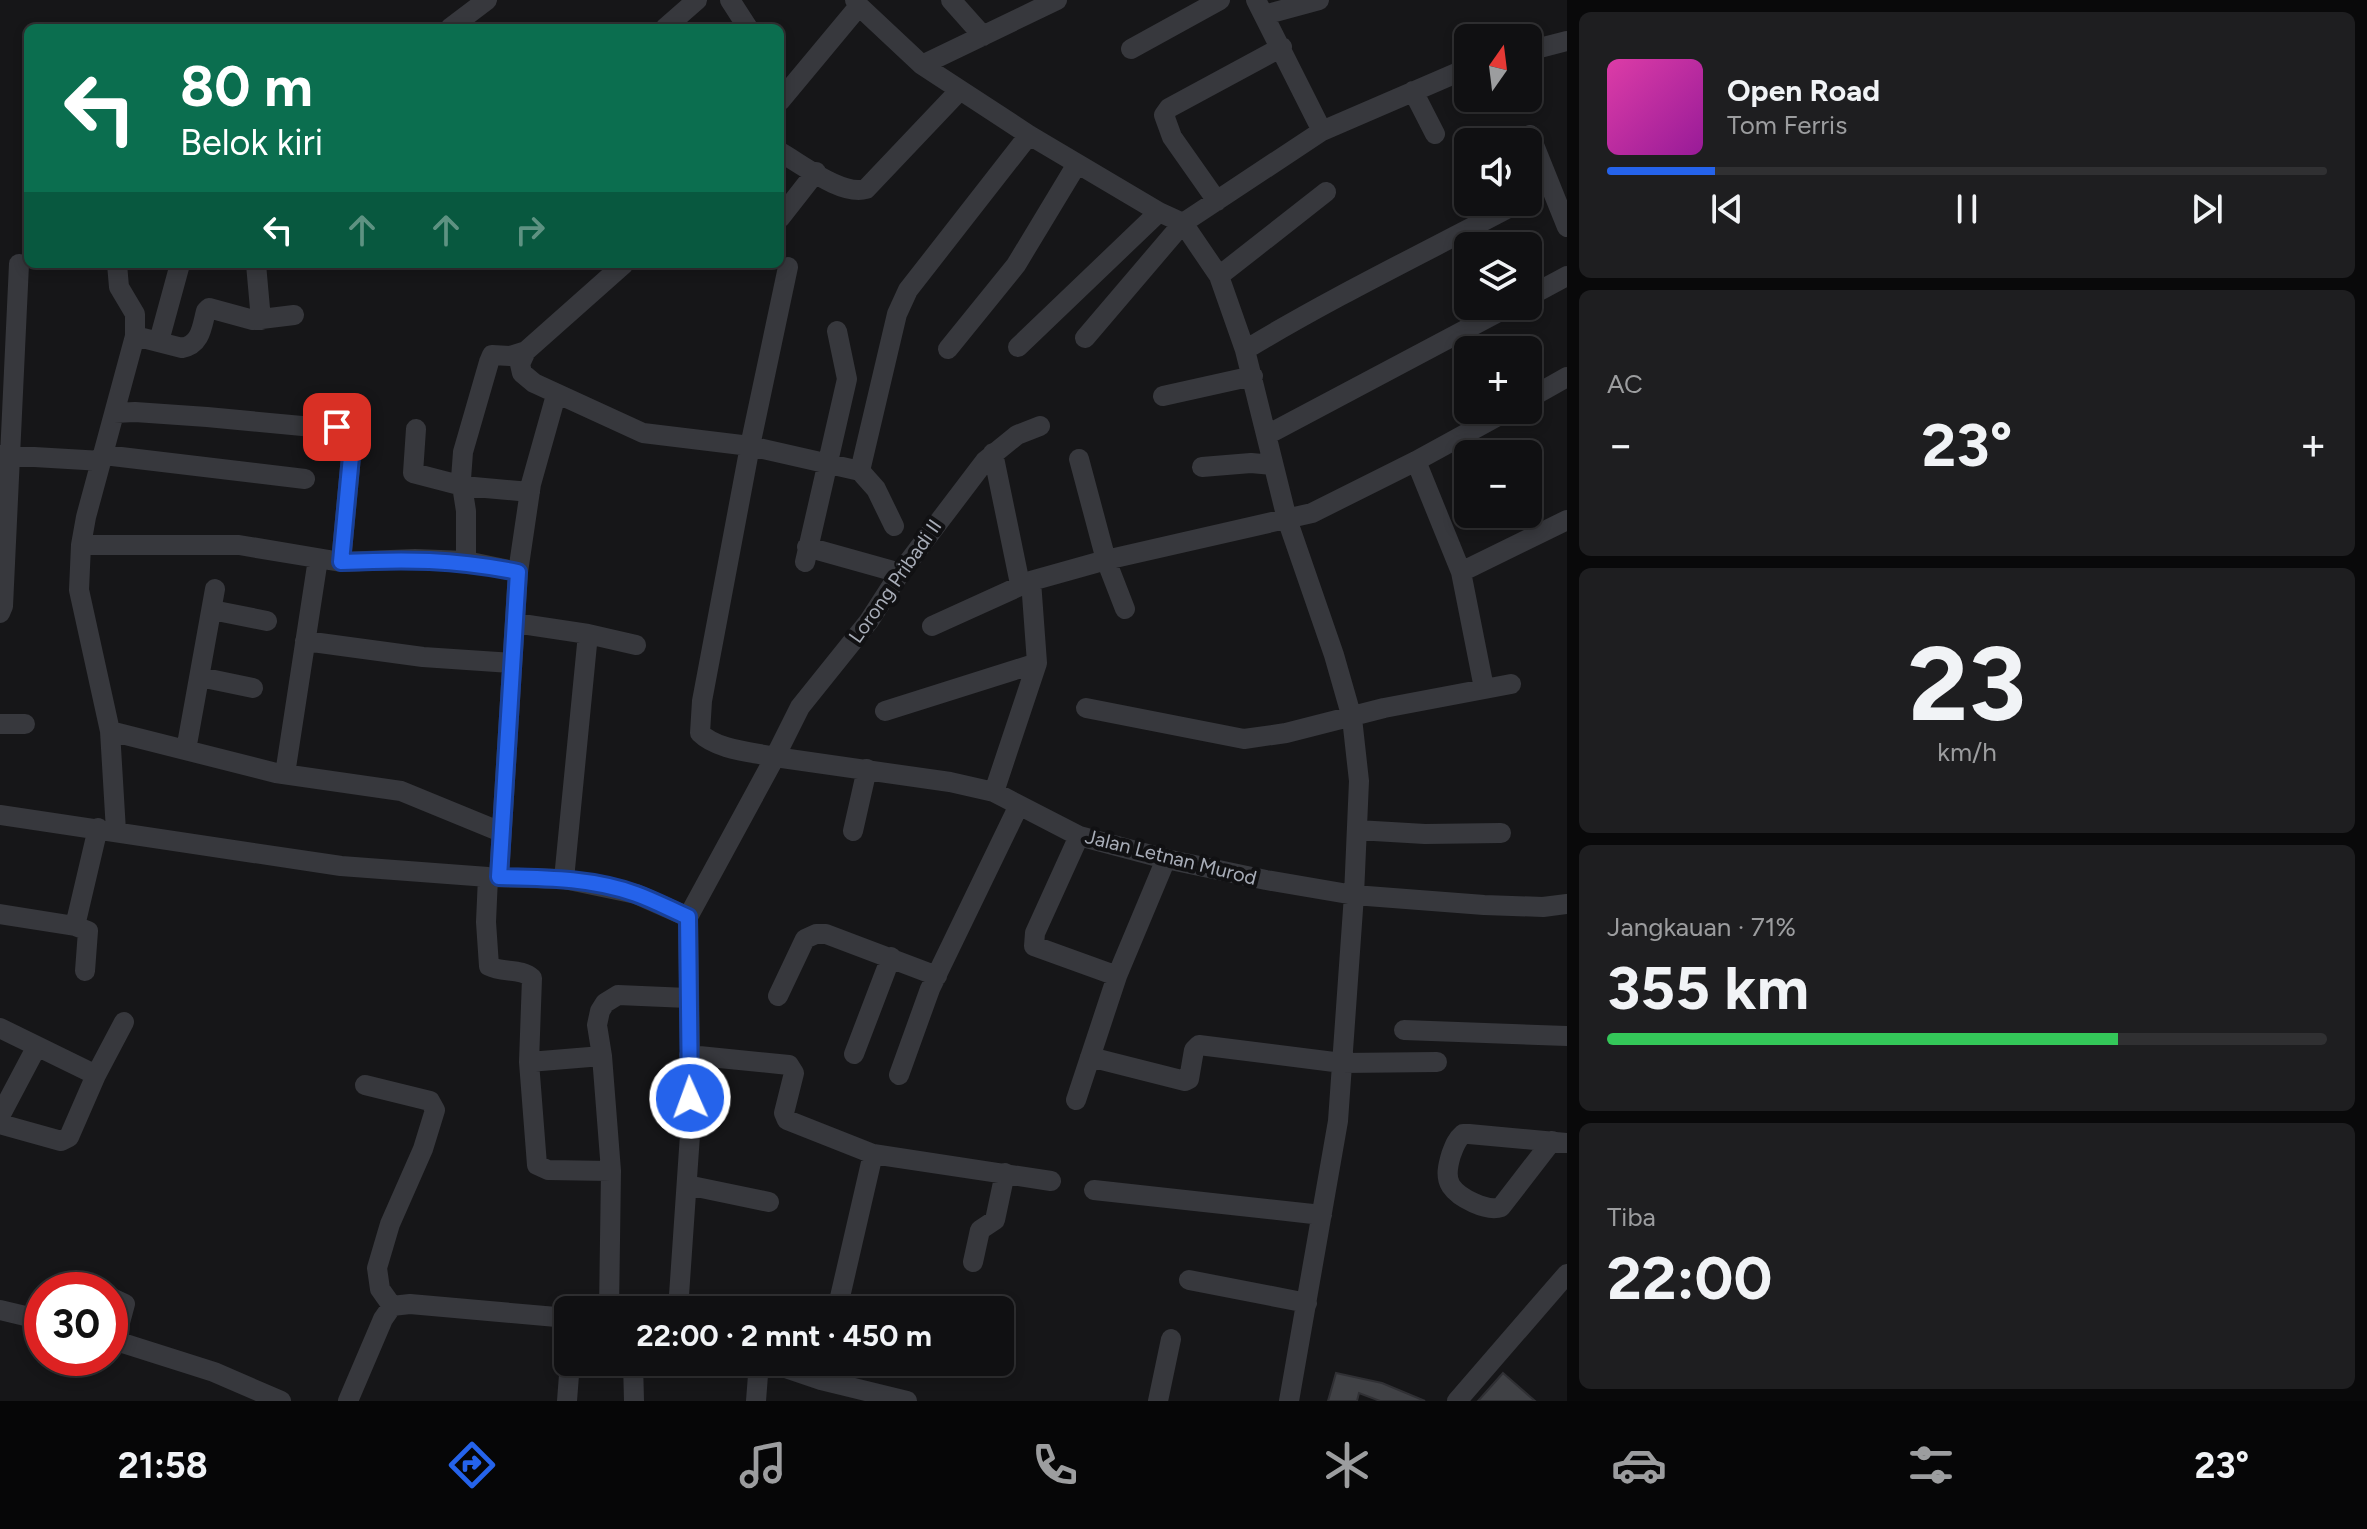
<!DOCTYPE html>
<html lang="id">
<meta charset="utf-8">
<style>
:root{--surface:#101012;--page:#1e1e20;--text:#f1f3f6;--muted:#9c9d9f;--line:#303032;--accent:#2563eb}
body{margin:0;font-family:Figtree,sans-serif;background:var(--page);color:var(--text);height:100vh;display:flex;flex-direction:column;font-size:30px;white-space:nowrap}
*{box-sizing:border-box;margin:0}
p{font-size:26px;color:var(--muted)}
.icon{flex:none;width:44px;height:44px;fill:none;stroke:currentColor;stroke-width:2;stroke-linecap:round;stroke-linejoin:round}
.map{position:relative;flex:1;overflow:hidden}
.sheet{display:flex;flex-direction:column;gap:12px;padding:12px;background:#09090a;width:800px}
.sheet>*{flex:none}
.hud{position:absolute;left:24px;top:24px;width:760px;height:244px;border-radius:12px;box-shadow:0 4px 12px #0003,0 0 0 2px var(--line);background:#0b6e4f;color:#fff;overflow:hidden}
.needle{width:52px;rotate:14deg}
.controls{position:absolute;left:1454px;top:24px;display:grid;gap:16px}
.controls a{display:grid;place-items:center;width:88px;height:88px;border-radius:12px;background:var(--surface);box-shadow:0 4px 12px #0003,0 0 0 2px var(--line);font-size:40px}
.speed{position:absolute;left:24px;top:1272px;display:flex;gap:16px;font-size:40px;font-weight:700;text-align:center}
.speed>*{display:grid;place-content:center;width:104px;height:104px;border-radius:50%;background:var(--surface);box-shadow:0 4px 12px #0003,0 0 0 2px var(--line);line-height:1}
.speed .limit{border:12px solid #d22;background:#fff;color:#111}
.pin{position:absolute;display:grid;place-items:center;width:68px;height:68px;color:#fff;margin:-34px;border-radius:16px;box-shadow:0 4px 12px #0006}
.me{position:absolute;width:88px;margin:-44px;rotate:358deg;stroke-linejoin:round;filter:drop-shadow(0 0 6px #0008)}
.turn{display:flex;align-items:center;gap:28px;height:168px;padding:0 24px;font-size:36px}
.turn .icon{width:104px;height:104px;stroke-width:2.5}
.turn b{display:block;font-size:56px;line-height:68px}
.lanes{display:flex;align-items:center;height:76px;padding:0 24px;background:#0003;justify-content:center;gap:40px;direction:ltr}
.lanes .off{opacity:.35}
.big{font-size:60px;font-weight:700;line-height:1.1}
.sheet .widget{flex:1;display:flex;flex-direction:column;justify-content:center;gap:12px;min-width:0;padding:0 28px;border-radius:12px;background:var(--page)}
.sheet .dial{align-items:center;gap:0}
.dial b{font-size:104px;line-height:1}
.song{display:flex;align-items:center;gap:24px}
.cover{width:96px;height:96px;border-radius:12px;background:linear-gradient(135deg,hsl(320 70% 55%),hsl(300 70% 35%))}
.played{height:8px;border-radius:4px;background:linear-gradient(90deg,var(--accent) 15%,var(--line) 15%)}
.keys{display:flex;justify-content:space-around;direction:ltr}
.heat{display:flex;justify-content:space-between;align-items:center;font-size:44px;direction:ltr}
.charge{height:12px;border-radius:6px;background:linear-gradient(90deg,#34c759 71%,var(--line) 0)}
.trip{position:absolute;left:554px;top:1296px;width:460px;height:80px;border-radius:12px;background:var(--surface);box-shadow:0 4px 12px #0003,0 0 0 2px var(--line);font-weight:700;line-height:80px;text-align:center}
.tabs{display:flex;height:128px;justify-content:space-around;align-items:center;background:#060607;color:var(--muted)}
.tabs .icon{width:56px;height:56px}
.tabs .selected{color:var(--accent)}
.tabs b{font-size:36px;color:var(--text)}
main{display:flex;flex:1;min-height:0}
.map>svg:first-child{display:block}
</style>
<main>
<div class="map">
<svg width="1567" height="1401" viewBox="0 0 1567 1401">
<rect width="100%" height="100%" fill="#161618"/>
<path fill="#404145" stroke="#303034" stroke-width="2" d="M1336,1373l46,10 43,18h-45l-21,-8 -2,8h-29z
M1503,1373l32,28h-57z"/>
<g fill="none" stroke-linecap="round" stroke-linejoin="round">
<path stroke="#37383d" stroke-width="20" d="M730,0l18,28
M855,0l4,6 63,59 107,70 130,77 24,11 36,53 26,74 42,169 47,136 18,63 7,63 -5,114 -16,226 -49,280
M951,0l32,36
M1256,0l66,131
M1264,15l55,-15
M450,28l37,-28
M665,28l32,-28
M1131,49l89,-49
M1528,51l39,-10
M922,65l135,-65
M1413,91l22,43
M780,101l79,-95
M1530,135l37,92
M780,152c23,13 62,44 86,37l94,-99
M1217,201l-45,-64 -8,-22 5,-7 113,-61
M780,218l36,-46
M256,264l5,56
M624,264l-98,87 -6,13 2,9 12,10 109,50 107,13 110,25 16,18 18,37
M788,267l-38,179 -48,255 -2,32c17,17 52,19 75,24l25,-50 69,-86 31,-48 85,-112 32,-26 23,-9
M1219,276l107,-84
M1528,297l39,-21
M135,336l47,12c19,-3 20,-22 24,-37l3,-3 44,12 41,-5
M1085,338l98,-115 139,-92 146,-63
M159,341l21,-77
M1018,347l141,-135
M948,349l68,-84 61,-101
M1245,350c89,-54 183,-99 275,-148
M1163,396l90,-20
M1528,399l39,-22
M114,413l21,-1 72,5 138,13 5,4 2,12 -11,116
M416,429l-3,44 50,13 67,6
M1267,435l243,-129
M993,453l27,131
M0,455l102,6
M104,455l201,24
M1079,459l27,101 19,49
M1416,461l45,111 23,116
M1202,467l49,-4 22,2
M860,471l37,-157 11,-24 121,-155
M81,545h158l102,17 74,-3 51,2 52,11
M807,547l93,26
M466,561v-50l-5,-32 2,-27 26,-90 3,-7 18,1 16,-5
M805,562l42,-183 -10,-48
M1461,572l106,-52
M212,610l55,11
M0,613l3,-7 16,-342
M515,623l73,11 -24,245
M932,626l99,-45 75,-21 206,-47 104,-52 93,-51
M588,634l48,11
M305,641l118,16 89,6
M200,677l53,11
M1086,708l158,31 42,-6 98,-25 127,-24
M885,711l152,-48
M0,724h25
M110,731l166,42 125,18 100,41
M186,750l29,-161
M285,774l33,-215
M994,792l43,-129 -6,-82
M0,815l341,51 147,11 76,2 72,15 52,23 3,203 -13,190
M1357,830l68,4 76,-1
M116,831l-6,-100 -31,-141 2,-45 5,-28 49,-181v-22l-16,-27 -2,-23
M853,831l14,-62
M1079,836l-44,97 -1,13 83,30
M488,877l-2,45 3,44c13,7 33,2 43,12l-3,84 8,103 11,5 63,1
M499,877l19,-305 13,-88 25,-89
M0,914l75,12 13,5 -3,40
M688,917l87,-160 175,25 44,10 85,44 87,23 100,21 88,15 130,10 59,2 24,-3
M75,926l23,-98
M778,996l27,-57 11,-5h10l111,42
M0,1028l96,47 28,-53
M1404,1030l163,6
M854,1054l37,-97
M689,1055l100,10 5,8 -10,40 3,7 86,34
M1090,1057l95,24 4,-2 5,-29 5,-5 143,18 95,-1
M529,1062l73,-6
M899,1075l31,-86 89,-184
M365,1085l65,16 5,9 -12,39 -33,75 -13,44 3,21 12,17
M1076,1100l41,-124 49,-117
M0,1116l37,-70
M0,1124l61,17 8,-4 27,-62
M1552,1141l-51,66c-14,5 -42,-9 -50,-21 -6,-9 -3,-21 0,-31 3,-8 5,-15 12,-21h6l98,9
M687,1185l82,17
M1094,1190l228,25
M973,1262l7,-32 15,-10 10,-47
M1189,1280l118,23
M74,1285l14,5
M110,1297l15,7 -10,37
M0,1310l42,10
M609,1310l2,-139 -9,-115 -5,-31 3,-14 5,-8 13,-8 70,3
M837,1310l36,-156 178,27
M110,1339l104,33 67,29
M633,1362l1,39
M768,1362l53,18 86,21
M348,1401l35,-82 9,-13 18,-2 158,14
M567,1401l3,-39
M756,1401l3,-39
M1158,1401l13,-62
M1457,1401l110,-127"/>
</g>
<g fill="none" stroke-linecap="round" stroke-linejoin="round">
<defs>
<path id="route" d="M337,427l13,7 2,12 -11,116c65,-3 112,-3 177,10l-19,305c46,1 93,1 137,17 17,6 34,15 52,23l2,181"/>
</defs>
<use href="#route" stroke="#184099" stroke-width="20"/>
<use href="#route" stroke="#2563eb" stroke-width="14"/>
</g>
<g text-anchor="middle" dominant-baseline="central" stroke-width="8" stroke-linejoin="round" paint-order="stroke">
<g font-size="20" fill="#a8adb8" stroke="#111113">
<text transform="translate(895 581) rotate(-55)">Lorong Pribadi II</text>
<text transform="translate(1171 857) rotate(14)">Jalan Letnan Murod</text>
</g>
</g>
</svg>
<div class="controls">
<a><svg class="needle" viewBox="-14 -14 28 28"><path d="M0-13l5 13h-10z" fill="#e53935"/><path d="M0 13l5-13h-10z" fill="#9c9d9f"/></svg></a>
<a><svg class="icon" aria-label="sound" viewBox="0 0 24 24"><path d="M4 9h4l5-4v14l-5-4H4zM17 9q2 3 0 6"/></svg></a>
<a><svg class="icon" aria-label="layers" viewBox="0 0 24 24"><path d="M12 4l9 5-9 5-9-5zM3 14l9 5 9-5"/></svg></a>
<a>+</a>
<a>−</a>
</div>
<div class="speed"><div class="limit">30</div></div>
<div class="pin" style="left:337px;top:427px;background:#d93025"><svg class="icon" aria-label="arrive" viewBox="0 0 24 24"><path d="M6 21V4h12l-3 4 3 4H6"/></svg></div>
<svg class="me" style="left:690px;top:1098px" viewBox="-20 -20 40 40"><circle r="17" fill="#2563eb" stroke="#fff" stroke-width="3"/><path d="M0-11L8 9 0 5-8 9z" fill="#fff"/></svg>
<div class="trip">22:00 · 2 mnt · 450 m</div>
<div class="hud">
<div class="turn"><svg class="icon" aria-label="left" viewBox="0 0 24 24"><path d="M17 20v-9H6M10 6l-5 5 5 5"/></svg><div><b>80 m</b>Belok kiri</div></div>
<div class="lanes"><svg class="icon" aria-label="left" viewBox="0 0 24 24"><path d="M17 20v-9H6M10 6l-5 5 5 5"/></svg><svg class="icon off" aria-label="ahead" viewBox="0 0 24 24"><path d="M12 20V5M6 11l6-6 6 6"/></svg><svg class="icon off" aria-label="ahead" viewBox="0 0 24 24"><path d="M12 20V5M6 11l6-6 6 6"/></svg><svg class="icon off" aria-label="right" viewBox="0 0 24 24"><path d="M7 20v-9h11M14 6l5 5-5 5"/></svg></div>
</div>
</div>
<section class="sheet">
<div class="widget">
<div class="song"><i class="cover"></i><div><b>Open Road</b><p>Tom Ferris</p></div></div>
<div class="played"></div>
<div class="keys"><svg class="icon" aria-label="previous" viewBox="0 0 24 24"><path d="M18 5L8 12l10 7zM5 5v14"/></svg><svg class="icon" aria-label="pause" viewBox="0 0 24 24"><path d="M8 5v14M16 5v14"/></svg><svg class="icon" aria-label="next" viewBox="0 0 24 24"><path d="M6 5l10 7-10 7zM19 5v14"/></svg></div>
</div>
<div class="widget"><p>AC</p>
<div class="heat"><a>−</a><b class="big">23°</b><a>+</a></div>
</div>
<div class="widget dial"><b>23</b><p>km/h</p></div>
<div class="widget"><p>Jangkauan · 71%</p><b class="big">355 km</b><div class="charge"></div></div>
<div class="widget"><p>Tiba</p><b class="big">22:00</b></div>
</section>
</main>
<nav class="tabs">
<b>21:58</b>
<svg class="icon selected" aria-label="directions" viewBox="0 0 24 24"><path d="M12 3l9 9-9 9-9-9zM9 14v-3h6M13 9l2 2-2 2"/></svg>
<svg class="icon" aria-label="music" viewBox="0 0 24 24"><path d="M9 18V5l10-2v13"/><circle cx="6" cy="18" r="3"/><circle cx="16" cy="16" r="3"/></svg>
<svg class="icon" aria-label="phone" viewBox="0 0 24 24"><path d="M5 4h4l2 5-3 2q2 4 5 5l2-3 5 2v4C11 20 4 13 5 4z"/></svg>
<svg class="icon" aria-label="climate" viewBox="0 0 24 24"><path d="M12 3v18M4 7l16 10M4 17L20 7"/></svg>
<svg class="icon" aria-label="car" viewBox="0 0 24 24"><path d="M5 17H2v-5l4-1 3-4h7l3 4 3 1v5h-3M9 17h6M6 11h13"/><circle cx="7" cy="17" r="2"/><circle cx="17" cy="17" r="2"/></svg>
<svg class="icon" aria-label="filters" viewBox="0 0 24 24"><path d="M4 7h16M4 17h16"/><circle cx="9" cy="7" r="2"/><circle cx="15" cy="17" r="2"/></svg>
<b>23°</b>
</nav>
